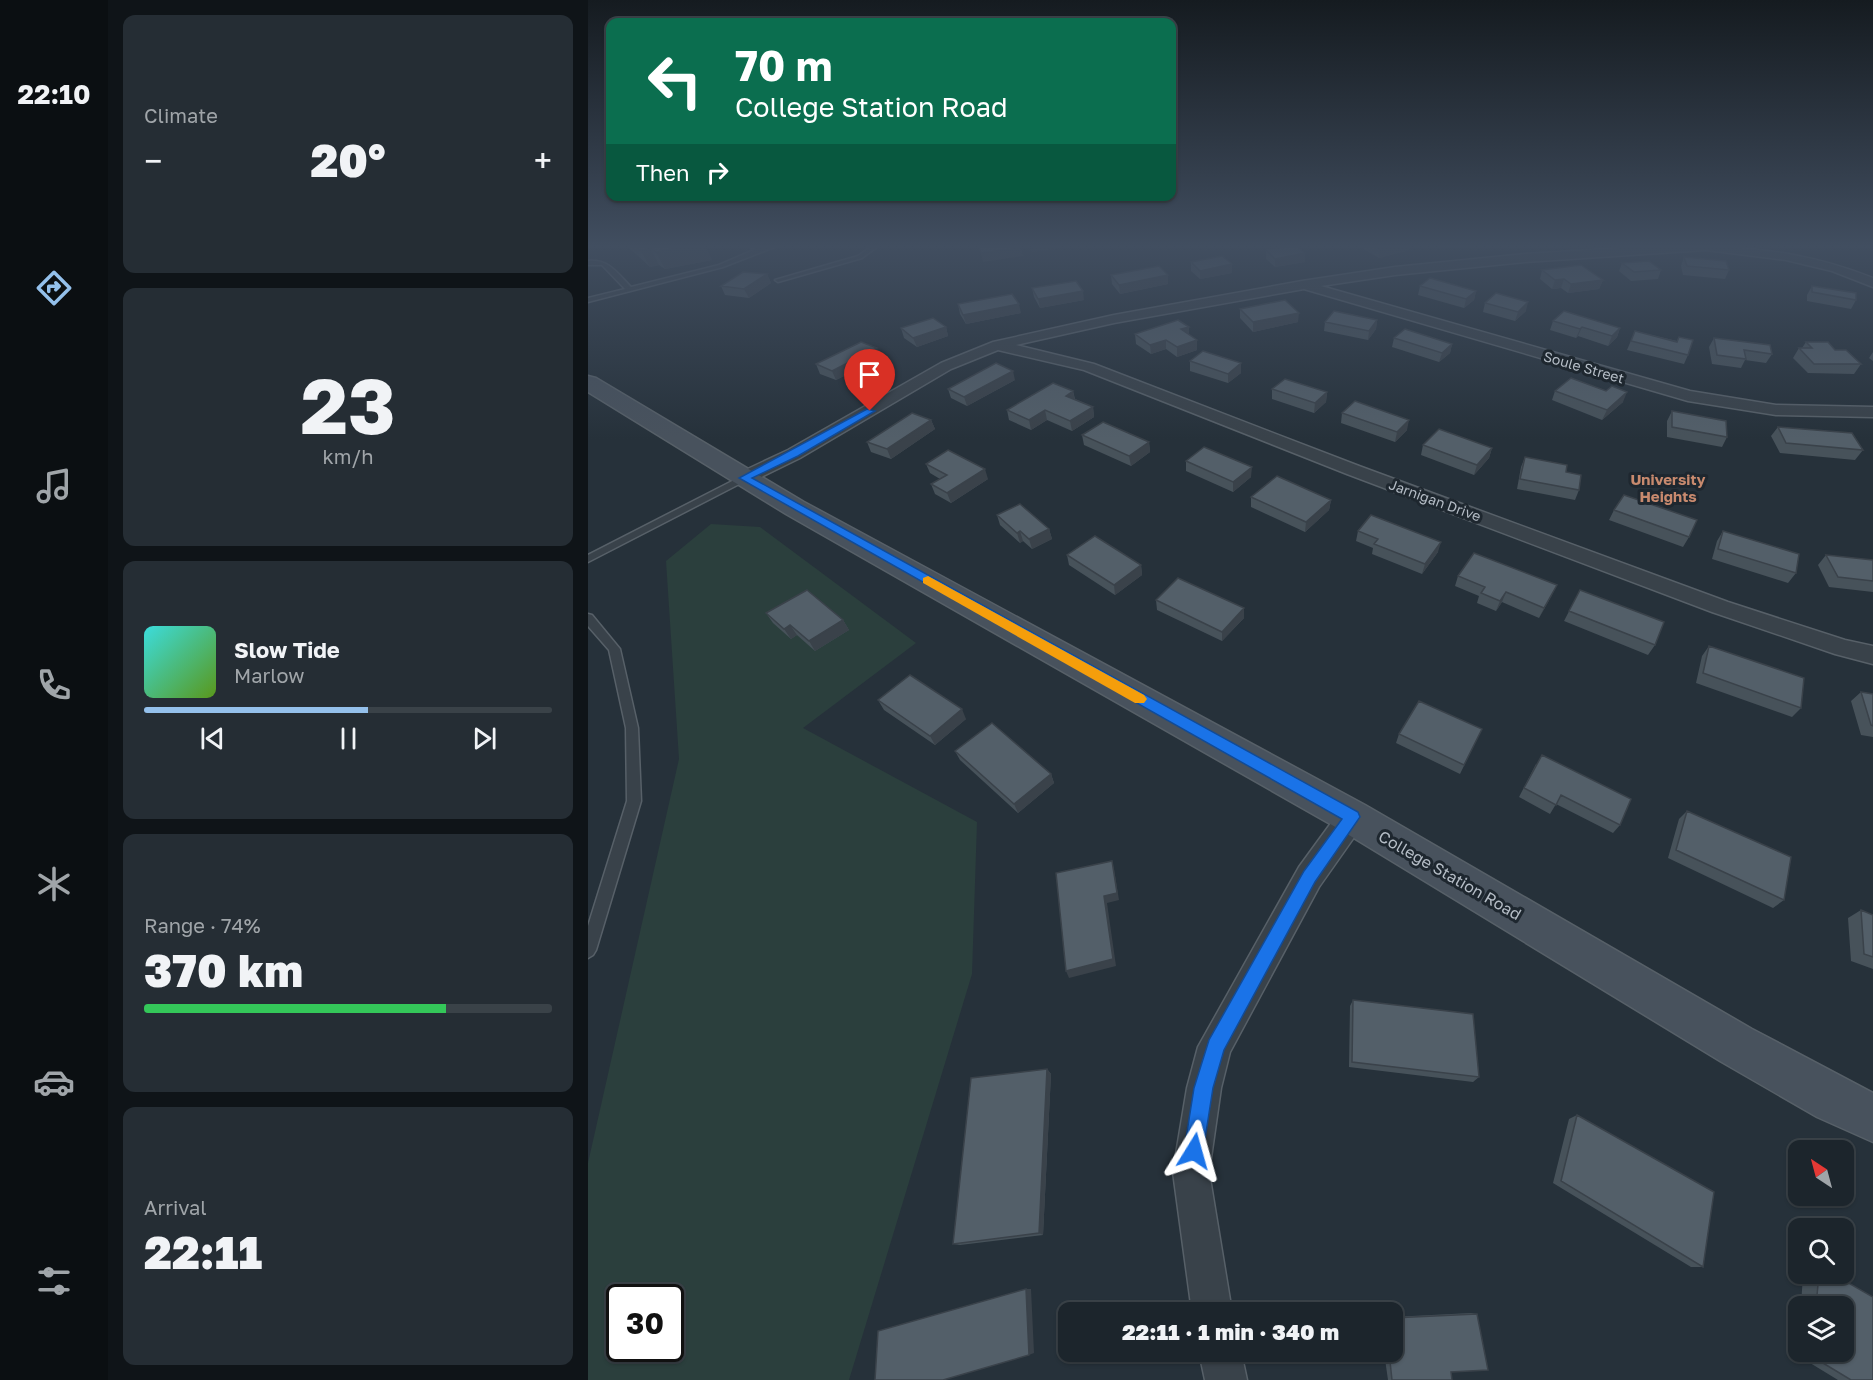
<!DOCTYPE html>
<meta charset="utf-8">
<style>
:root{--surface:#1c252c;--page:#252d34;--text:#f1f3f6;--muted:#a0a5a9;--line:#3a4248;--accent:#94c0eb}
body{margin:0;font-family:"Golos Text",sans-serif;background:var(--page);color:var(--text);height:100vh;display:flex;flex-direction:column;font-size:22px;white-space:nowrap}
*{box-sizing:border-box;margin:0}
p{font-size:20px;color:var(--muted)}
.icon{flex:none;width:33px;height:33px;fill:none;stroke:currentColor;stroke-width:2;stroke-linecap:round;stroke-linejoin:round}
.map{position:relative;flex:1;overflow:hidden}
.details{display:flex;flex-direction:column;gap:15px;padding:15px;background:#0f1418;width:480px}
.details>*{flex:none}
.banner{position:absolute;left:18px;top:18px;width:570px;height:183px;border-radius:12px;box-shadow:0 2px 4px #0004,0 0 0 2px var(--line);background:#0b6e4f;color:#fff;overflow:hidden}
.needle{width:39px;rotate:324deg}
.tools{position:absolute;left:1200px;top:1140px;display:grid;gap:12px}
.tools a{display:grid;place-items:center;width:66px;height:66px;border-radius:12px;background:var(--surface);box-shadow:0 2px 4px #0004,0 0 0 2px var(--line);font-size:30px}
.speed{position:absolute;left:18px;top:1284px;display:flex;gap:12px;font-size:30px;font-weight:700;text-align:center}
.speed>*{display:grid;place-content:center;width:78px;height:78px;border-radius:50%;background:var(--surface);box-shadow:0 2px 4px #0004,0 0 0 2px var(--line);line-height:1}
.speed .limit{border:3px solid #111;border-radius:9px;background:#fff;color:#111}
.pin{position:absolute;display:grid;place-items:center;width:51px;height:51px;color:#fff;margin:-62px -26px;border-radius:50% 50% 50% 0;rotate:-45deg;box-shadow:0 0 6px #0007}
.pin .icon{rotate:45deg}
.me{position:absolute;width:66px;margin:-33px;rotate:8deg;stroke-linejoin:round;filter:drop-shadow(0 0 4px #0008)}
.turn{display:flex;align-items:center;gap:21px;height:126px;padding:0 30px;font-size:27px}
.turn .icon{width:78px;height:78px;stroke-width:2.5}
.turn b{display:block;font-size:42px;line-height:51px}
.then{display:flex;align-items:center;height:57px;padding:0 30px;background:#0003;gap:12px;font-size:22px}
.big{font-size:45px;font-weight:800;line-height:1.1}
.details .widget{flex:1;display:flex;flex-direction:column;justify-content:center;gap:9px;min-width:0;padding:0 21px;border-radius:12px;background:var(--page)}
.details .dial{align-items:center;gap:0}
.dial b{font-size:78px;line-height:1}
.song{display:flex;align-items:center;gap:18px}
.cover{width:72px;height:72px;border-radius:9px;background:linear-gradient(135deg,hsl(180 70% 55%),hsl(90 70% 35%))}
.played{height:6px;border-radius:3px;background:linear-gradient(90deg,var(--accent) 55%,var(--line) 55%)}
.keys{display:flex;justify-content:space-around;direction:ltr}
.heat{display:flex;justify-content:space-between;align-items:center;font-size:33px;direction:ltr}
.charge{height:9px;border-radius:4px;background:linear-gradient(90deg,#34c759 74%,var(--line) 0)}
.trip{position:absolute;left:470px;top:1302px;width:345px;height:60px;border-radius:12px;background:var(--surface);box-shadow:0 2px 4px #0004,0 0 0 2px var(--line);font-weight:800;line-height:60px;text-align:center}
main{display:flex;flex:1;min-height:0}
.dock{display:flex;flex-direction:column;width:108px;justify-content:space-around;align-items:center;background:#0b0f12;color:var(--muted)}
.dock .icon{width:42px;height:42px}
.dock .selected{color:var(--accent)}
.dock b{font-size:27px;color:var(--text)}
.map>svg:first-child{display:block}
</style>
<main>
<nav class="dock">
<b>22:10</b>
<svg class="icon selected" aria-label="directions" viewBox="0 0 24 24"><path d="M12 3l9 9-9 9-9-9zM9 14v-3h6M13 9l2 2-2 2"/></svg>
<svg class="icon" aria-label="music" viewBox="0 0 24 24"><path d="M9 18V5l10-2v13"/><circle cx="6" cy="18" r="3"/><circle cx="16" cy="16" r="3"/></svg>
<svg class="icon" aria-label="phone" viewBox="0 0 24 24"><path d="M5 4h4l2 5-3 2q2 4 5 5l2-3 5 2v4C11 20 4 13 5 4z"/></svg>
<svg class="icon" aria-label="climate" viewBox="0 0 24 24"><path d="M12 3v18M4 7l16 10M4 17L20 7"/></svg>
<svg class="icon" aria-label="car" viewBox="0 0 24 24"><path d="M5 17H2v-5l4-1 3-4h7l3 4 3 1v5h-3M9 17h6M6 11h13"/><circle cx="7" cy="17" r="2"/><circle cx="17" cy="17" r="2"/></svg>
<svg class="icon" aria-label="filters" viewBox="0 0 24 24"><path d="M4 7h16M4 17h16"/><circle cx="9" cy="7" r="2"/><circle cx="15" cy="17" r="2"/></svg>
</nav>
<section class="details">
<div class="widget"><p>Climate</p>
<div class="heat"><a>−</a><b class="big">20°</b><a>+</a></div>
</div>
<div class="widget dial"><b>23</b><p>km/h</p></div>
<div class="widget">
<div class="song"><i class="cover"></i><div><b>Slow Tide</b><p>Marlow</p></div></div>
<div class="played"></div>
<div class="keys"><svg class="icon" aria-label="previous" viewBox="0 0 24 24"><path d="M18 5L8 12l10 7zM5 5v14"/></svg><svg class="icon" aria-label="pause" viewBox="0 0 24 24"><path d="M8 5v14M16 5v14"/></svg><svg class="icon" aria-label="next" viewBox="0 0 24 24"><path d="M6 5l10 7-10 7zM19 5v14"/></svg></div>
</div>
<div class="widget"><p>Range · 74%</p><b class="big">370 km</b><div class="charge"></div></div>
<div class="widget"><p>Arrival</p><b class="big">22:11</b></div>
</section>
<div class="map">
<svg width="1285" height="1380" viewBox="0 0 1285 1380">
<rect width="100%" height="100%" fill="#26313a"/>
<path fill="#2b3f3d" fill-rule="evenodd" d="M123,524l49,3 156,116 -113,85 174,94 -5,152 -123,406h-261v-217l91,-404 -13,-198zM32,1298h50v50h-50z"/>
<g fill="none" stroke-linecap="round" stroke-linejoin="round">
<defs>
<path id="service" d="M160,246h29l-54,21 -135,35v-4l37,-9 -23,-24h-14v-4c21,-2 29,12 43,26l88,-22 37,-16z
M284,246h6l-16,12 -84,24 -3,-2 83,-24z
M156,475l3,1v4l-159,82v-7z
M0,614l4,1 28,34 18,79 3,73 -45,149 -3,5 -5,3v-32l39,-125 -1,-73 -17,-78 -21,-24z"/>
<path id="minor" d="M1068,246c80,0 141,2 217,32v9l-41,-16 -46,-11 -80,-10 -181,12 -130,13 -74,11 369,105 86,14 97,2v10l-97,-2 -88,-14 -384,-112 -190,34 -98,22 78,19 265,102 369,136 117,38 28,6v18l-38,-10 -123,-42 -365,-138 -263,-104 -86,-20 -47,19 -151,89 -49,24h-14l-2,-4 2,-4 51,-24 153,-87 52,-21 121,-27 188,-34 93,-14 130,-13z
M764,805l10,3 4,9 -4,9 -43,61 -89,165 -9,36 -12,84 23,140h-40l-19,-140 14,-84 11,-41 101,-180 43,-59z
M611,1352h42l6,28h-42z"/>
<path id="secondary" d="M0,376l8,2 208,124 561,303 387,224 121,64v49l-56,-25 -97,-56 -381,-232 -553,-315 -198,-122z"/>
</defs>
<use href="#service" stroke="#576068" stroke-width="3"/>
<use href="#minor" stroke="#576068" stroke-width="3"/>
<use href="#secondary" stroke="#576068" stroke-width="3"/>
<use href="#service" fill="#39424a" fill-rule="evenodd"/>
<use href="#minor" fill="#39424a" fill-rule="evenodd"/>
<use href="#secondary" fill="#48525d" fill-rule="evenodd"/>
</g>
<path fill="#47525a" d="M39,246h78l7,14 -47,9 -6,-4 -9,2z
M773,246h48v4l-30,8 -19,-11z
M678,250l39,3v9l-30,5 -9,-8z
M1096,257l45,13 -4,9 -42,-4 -2,-9z
M603,262l41,2v9l-32,6 -9,-8z
M1034,263l39,7 -3,9 -27,2 -12,-10z
M954,270l61,10 -4,9 -31,4 -7,-5 -9,1 -12,-10z
M179,274l4,9 -22,15 -24,-3 -4,-9z
M523,275h57v9l-48,10 -8,-10z
M832,286l56,5 -2,9 -10,8 -46,-13z
M1224,286l44,14 -5,9 -44,-8v-6z
M444,288l52,12 -44,8 -6,-11z
M897,303l41,8 -11,10 -32,-9z
M370,304l63,9 -55,11 -6,-10z
M652,309l58,13 -45,10 -13,-14z
M789,320l-1,9 -8,11 -44,-9 1,-9z
M965,321l67,7 -3,9 -9,9 -30,-10 -2,2 -26,-8z
M358,327l2,9 -31,11 -13,-9 -3,-10z
M601,327v8l8,15 -20,7 -11,-8 -15,5 -15,-10 -1,-10z
M1047,331l42,10 2,-4 9,18 -4,9 -57,-14z
M806,338l58,6 -2,9 -11,9 -47,-15z
M1126,338l58,16 -6,9 -21,-3 -4,8 -29,-4 -3,-17z
M1218,342l29,8 26,14 -7,10 -46,-1 -15,-15 6,-10h3z
M1285,352v9l-4,-3z
M292,358l-44,22 -16,-6 -4,-10z
M602,361l51,12 -13,10 -38,-12z
M427,380l-48,26 -16,-8 -3,-9z
M684,389l55,3 -1,10 -12,11 -42,-14z
M485,391l2,8 18,8 1,10 -22,14 -25,-11 -16,10 -22,-10 -2,-10z
M967,391l68,11 -21,18 -50,-20z
M1084,411l55,26 -5,10 -55,-10v-16z
M754,413l65,17 -12,12 -54,-19z
M343,420l4,9 -44,30 -20,-7 -4,-10z
M1190,427l85,23 -8,10 -75,-7 -9,-17z
M494,435l67,7 1,10 -19,14 -47,-21z
M835,445l69,3 -3,10 -15,17 -53,-20z
M937,457l41,15 13,18 -4,10 -58,-11 4,-22z
M598,461l65,16 -18,15 -47,-21z
M338,464l62,15 -37,24 -16,-9 -4,-10 9,-5 -10,-6z
M663,497l80,3 -2,10 -24,22 -54,-25z
M1026,510l75,27 -6,10 -74,-27z
M409,515l52,14 3,10 -20,10 -9,-8 -3,2 -20,-18z
M770,531l80,21 -16,22 -50,-20 1,-6 -17,-7z
M1135,531l73,42 -8,10 -76,-24 5,-18z
M479,555l74,10 1,10 -27,20 -46,-30z
M1238,555l47,5v32l-44,-5 -11,-22z
M870,576l94,19 -13,23 -37,-16 -6,9 -19,-8 2,-7 -24,-10z
M992,590l75,55 -7,10 -84,-34z
M568,600l88,8v10l-22,23 -65,-31z
M178,613l77,7 6,10 -34,21 -18,-16 -6,4 -18,-16z
M1121,646l92,62 -9,9 -96,-34 6,-27z
M1273,692l12,2v43l-12,-2 -10,-34z
M290,700l88,19 -31,26 -51,-35z
M894,729l-22,45 -64,-31 3,-9z
M367,751l96,23 3,9 -36,30 -58,-53z
M948,764l84,61 -7,8 -57,-29 -6,10 -31,-17z
M1099,811l97,89 -11,8 -105,-50 11,-39z
M1273,910l12,5v54l-22,-8 -3,-43z
M765,1000l126,77 -6,5 -124,-15 1,-61z
M459,1069l4,5 -8,161 -83,10 -7,-1z
M989,1115l126,152h-12l-138,-84 16,-64z
M1215,1274h30l40,106h-35l-41,-25 1,-21v18h46v-46h-43z
M883,1313l6,1 -26,58 1,8h-64l-4,-28h8v-35z"/>
<path fill="#3a424a" d="M102,246h15l7,14 -47,9 -9,-17z
M443,246h29l1,2 -29,4z
M805,246h16v4l-30,8 1,-9z
M851,246h33l-33,3z
M62,248l9,17 -9,2 -9,-16z
M433,248l2,8 -40,6 -2,-9z
M717,253v9l-30,5v-8z
M644,264v9l-32,6v-8z
M179,274l4,9 -22,15 -5,-9z
M580,275v9l-48,10 -1,-9z
M976,279l-3,9 -9,1 3,-9z
M1015,280l-4,9 -31,4 3,-9z
M495,291l1,9 -44,8 -2,-9z
M888,291l-2,9 -10,8 2,-9z
M940,302l-2,9 -11,10 3,-9z
M431,304l2,9 -55,11 -3,-9z
M711,313l-1,9 -45,10v-10z
M789,320l-1,9 -8,11 1,-9z
M358,327l2,9 -31,11 -4,-9z
M601,327v9l-8,-7z
M994,327l-4,9 -2,2 4,-9z
M1032,328l-3,9 -9,9 4,-10z
M578,340v9l-15,5 -1,-9z
M609,340v10l-20,7v-10z
M864,344l-2,9 -11,9 3,-9z
M289,348l3,10 -44,22 -4,-9z
M653,363v10l-13,10v-9z
M425,371l2,9 -48,26 -3,-9z
M485,391l2,10 -9,-5z
M739,392l-1,10 -12,11 1,-10z
M1039,392l-4,10 -21,18 5,-10z
M505,407l1,10 -22,14 -2,-10z
M457,410l2,10 -16,10 -2,-10z
M343,420l4,9 -44,30 -4,-10z
M821,420l-2,10 -12,12 2,-10z
M561,442l1,10 -19,14 -2,-10z
M904,448l-3,10 -15,17 3,-10z
M664,467l-1,10 -18,15v-10z
M397,469l3,10 -37,24 -4,-10z
M743,500l-2,10 -24,22 1,-10z
M461,529l3,10 -20,10 -3,-10z
M432,531l3,10 -3,2 -3,-10z
M853,542l-3,10 -16,22 3,-10z
M553,565l1,10 -27,20 -1,-10z
M969,585l-5,10 -13,23 5,-10z
M918,592l-4,10 -6,9 4,-10z
M656,608v10l-22,23v-9z
M255,620l6,10 -34,21 -6,-10z
M202,625l7,10 -6,4 -7,-10z
M374,709l4,10 -31,26 -5,-9z
M463,774l3,9 -36,30 -4,-9z
M524,861l2,8 5,31 -12,3 9,63 -47,12 -3,-7 38,-75z
M459,1069l4,5 -8,161 -4,-2z
M438,1289h5l3,64 -5,2z"/>
<path fill="#535f69" stroke="#3a424a" stroke-width="1.5" d="M47,246h54l-33,6 -6,-4 -9,3z
M390,246h42l1,2 -40,5z
M705,246h3l9,7 -30,6 -9,-9z
M786,246h19l-13,3z
M634,256l10,8 -32,7 -9,-9z
M1096,257l42,4 3,9 -42,-4z
M1061,261l12,9 -27,2 -12,-9z
M993,265l22,15 -32,4 -7,-5 -9,1 -13,-10z
M571,266l9,9 -49,10 -8,-10z
M155,272l24,2 -23,15 -23,-3z
M842,278l46,13 -10,8 -46,-13z
M488,281l7,10 -45,8 -6,-11z
M1224,286l44,7v7l-44,-8z
M908,293l32,9 -10,10 -33,-9z
M424,294l7,10 -56,11 -5,-11z
M697,300l14,13 -46,9 -13,-13z
M746,311l43,9 -8,11 -44,-9z
M976,311l56,17 -8,8 -30,-9 -2,2 -27,-8z
M345,318l13,9 -33,11 -12,-10z
M590,320l11,7 -8,2 16,11 -20,7 -11,-7 -16,5 -15,-11z
M817,329l47,15 -10,9 -48,-15z
M1047,331l42,11 2,-5 14,3 -5,15 -57,-14z
M1126,338l56,7 2,9 -28,-4 2,9 -29,-4z
M273,342l16,6 -45,23 -16,-7z
M1218,342h22l7,8h11l15,14h-47l-15,-16h13z
M615,351l38,12 -13,11 -38,-13z
M408,363l17,8 -49,26 -16,-8z
M983,378l35,13 6,-5 15,6 -20,18 -52,-19z
M697,379l42,13 -12,11 -43,-14z
M465,383l20,8 -7,5 27,11 -23,14 -25,-11 -16,10 -22,-10z
M767,401l54,19 -12,12 -55,-19z
M1084,411l54,10 1,16 -55,-10z
M324,413l19,7 -44,29 -20,-7z
M515,422l46,20 -20,14 -47,-21z
M1190,427l74,6 11,17 -77,-7z
M851,429l53,19 -15,17 -54,-20z
M616,447l48,20 -19,15 -47,-21z
M360,450l37,19 -38,24 -16,-9 16,-9 -21,-11z
M937,457l42,8 -1,7 15,3 -2,15 -59,-11z
M689,476l54,24 -25,22 -55,-25z
M1036,495l73,25 -8,17 -75,-27z
M432,504l29,25 -20,10 -9,-8 -3,2 -20,-18z
M783,515l70,27 -16,22 -51,-20 4,-5 -20,-8z
M1135,531l76,23 -3,19 -78,-24z
M507,536l46,29 -27,20 -47,-30z
M886,553l83,32 -13,23 -38,-16 -6,9 -19,-8 4,-6 -27,-11z
M1238,555l47,5v21l-35,-4z
M590,578l66,30 -22,24 -66,-32z
M219,590l36,30 -34,21 -19,-16 -6,4 -18,-16z
M992,590l84,32 -9,23 -86,-34z
M1121,646l95,32 -3,30 -98,-35z
M322,675l52,34 -32,27 -52,-36z
M1273,692l12,2v32l-2,-1z
M831,701l63,28 -18,36 -65,-31z
M404,723l59,51 -37,30 -59,-53z
M954,755l89,44 -11,26 -59,-30 -5,10 -32,-17z
M1099,811l104,46 -7,43 -108,-50z
M524,861l5,32 -13,3 9,63 -47,12 -10,-98z
M1273,910l12,5v42l-9,-3z
M765,1000l120,14 6,63 -127,-15z
M459,1069l-8,164 -86,11 18,-166z
M989,1115l137,77 -11,75 -142,-86z
M1231,1274h14l40,23v83h-22l-38,-23v-5h31v-46h-28z
M438,1289l3,66 -86,25h-68l3,-49z
M889,1314l11,56 -37,2 1,8h-60l-3,-28h3v-34z"/>
<linearGradient id="sky" x2="0" y2="1"><stop stop-color="#151b20"/><stop offset="0.56" stop-color="#414e60"/><stop offset="1" stop-color="#414e60" stop-opacity="0"/></linearGradient>
<rect width="1285" height="439" fill="url(#sky)"/>
<path fill="#1a73e8" stroke="#114b97" stroke-width="1.5" d="M279,409l8,2 -77,45 -46,22 606,334 2,5 -45,65 -91,168 -11,38 -11,70 -8,3 -7,-3 -3,-7 10,-63 15,-48 95,-169 38,-52 -603,-341z"/>
<path fill="#f59e0b" d="M340,576l216,119 3,4 -3,4h-9l-212,-120v-5z"/>
<g text-anchor="middle" dominant-baseline="central" stroke-width="6" stroke-linejoin="round" paint-order="stroke">
<g font-size="14" fill="#b5bdc6" stroke="#1e272f">
<text transform="translate(996 367) rotate(16)">Soule Street</text>
<text transform="translate(847 500) rotate(20)">Jarnigan Drive</text>
</g>
<g font-size="15" font-weight="bold" fill="#c88a6e" stroke="#1e272f">
<text x="1080" y="479">University<tspan x="1080" dy="17">Heights</tspan></text>
</g>
<g font-size="16" fill="#b5bdc6" stroke="#1e272f">
<text transform="translate(862 875) rotate(30)">College Station Road</text>
</g>
</g>
</svg>
<div class="tools">
<a><svg class="needle" viewBox="-14 -14 28 28"><path d="M0-13l5 13h-10z" fill="#e53935"/><path d="M0 13l5-13h-10z" fill="#a0a5a9"/></svg></a>
<a><svg class="icon" aria-label="search" viewBox="0 0 24 24"><circle cx="10" cy="10" r="6"/><path d="M15 15l6 6"/></svg></a>
<a><svg class="icon" aria-label="layers" viewBox="0 0 24 24"><path d="M12 4l9 5-9 5-9-5zM3 14l9 5 9-5"/></svg></a>
</div>
<div class="speed"><div class="limit">30</div></div>
<div class="pin" style="left:282px;top:411px;background:#d93025"><svg class="icon" aria-label="arrive" viewBox="0 0 24 24"><path d="M6 21V4h12l-3 4 3 4H6"/></svg></div>
<svg class="me" style="left:606px;top:1151px" viewBox="-20 -20 40 40"><path d="M0-17L14 15 0 8-14 15z" fill="#1a73e8" stroke="#fff" stroke-width="4"/></svg>
<div class="trip">22:11 · 1 min · 340 m</div>
<div class="banner">
<div class="turn"><svg class="icon" aria-label="left" viewBox="0 0 24 24"><path d="M17 20v-9H6M10 6l-5 5 5 5"/></svg><div><b>70 m</b>College Station Road</div></div>
<div class="then">Then<svg class="icon" aria-label="right" viewBox="0 0 24 24"><path d="M7 20v-9h11M14 6l5 5-5 5"/></svg></div>
</div>
</div>
</main>
